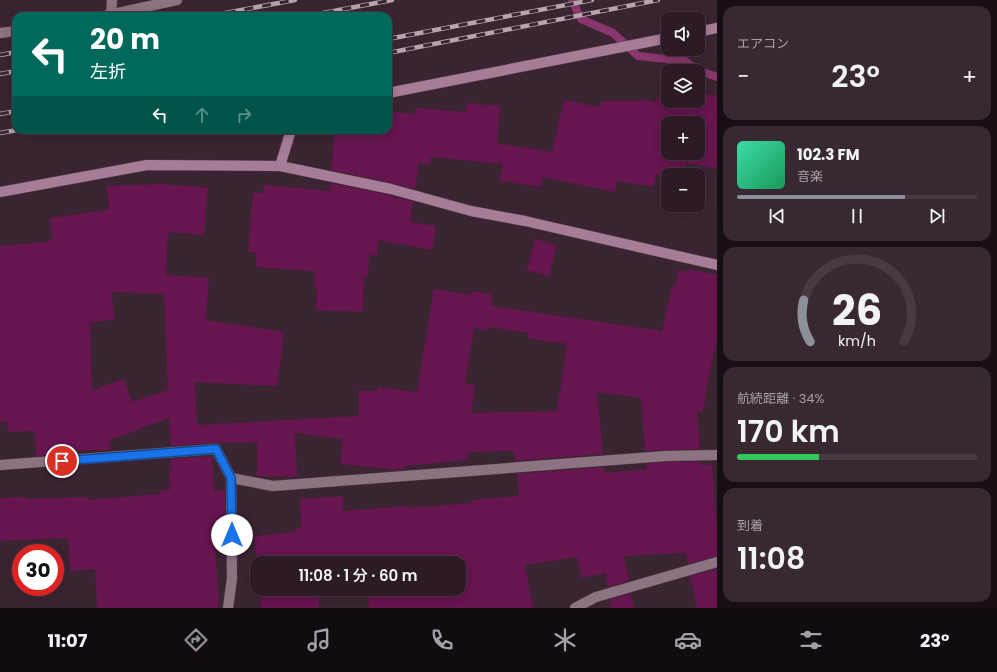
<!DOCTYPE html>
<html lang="ja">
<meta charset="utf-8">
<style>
:root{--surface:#2c1b26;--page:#382832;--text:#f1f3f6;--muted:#a6a1a7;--line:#483943;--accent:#8c9099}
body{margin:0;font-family:Poppins,"Noto Sans JP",sans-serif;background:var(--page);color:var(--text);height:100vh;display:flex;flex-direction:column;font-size:15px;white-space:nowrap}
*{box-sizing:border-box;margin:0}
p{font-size:13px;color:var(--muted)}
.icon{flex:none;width:22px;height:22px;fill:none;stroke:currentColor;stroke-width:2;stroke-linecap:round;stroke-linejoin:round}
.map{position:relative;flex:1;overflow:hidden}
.sheet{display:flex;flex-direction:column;gap:6px;padding:6px;background:#180f15;width:280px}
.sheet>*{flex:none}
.guide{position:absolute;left:12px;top:12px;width:380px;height:122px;border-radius:12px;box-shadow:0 2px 10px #0003,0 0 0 1px var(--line);background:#00695c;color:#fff;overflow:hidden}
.controls{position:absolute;left:661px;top:12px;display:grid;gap:8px}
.controls a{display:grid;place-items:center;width:44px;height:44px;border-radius:8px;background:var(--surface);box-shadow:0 2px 10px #0003,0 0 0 1px var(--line);font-size:20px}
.speed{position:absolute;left:12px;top:544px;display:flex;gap:8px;font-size:20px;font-weight:700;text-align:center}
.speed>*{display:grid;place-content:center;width:52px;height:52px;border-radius:50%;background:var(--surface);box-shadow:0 2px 10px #0003,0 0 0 1px var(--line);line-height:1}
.speed .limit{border:6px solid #d22;background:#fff;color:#111}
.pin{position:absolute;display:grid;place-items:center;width:34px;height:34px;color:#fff;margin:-17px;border:2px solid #fff;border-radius:50%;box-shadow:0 1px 4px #0007}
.me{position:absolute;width:44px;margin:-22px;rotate:0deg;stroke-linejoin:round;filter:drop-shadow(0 0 3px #0008)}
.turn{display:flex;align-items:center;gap:14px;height:84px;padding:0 12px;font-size:18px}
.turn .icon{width:52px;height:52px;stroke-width:2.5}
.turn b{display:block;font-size:28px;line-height:34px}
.lanes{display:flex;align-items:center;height:38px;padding:0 12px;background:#0003;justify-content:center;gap:20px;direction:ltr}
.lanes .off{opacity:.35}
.big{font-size:30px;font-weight:600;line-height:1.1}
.sheet .card{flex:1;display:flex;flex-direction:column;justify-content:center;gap:6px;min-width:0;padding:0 14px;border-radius:12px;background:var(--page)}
.sheet .dial{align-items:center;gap:0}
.dial svg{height:104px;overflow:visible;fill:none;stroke:var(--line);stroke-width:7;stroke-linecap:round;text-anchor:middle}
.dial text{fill:var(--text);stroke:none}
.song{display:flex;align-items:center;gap:12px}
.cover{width:48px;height:48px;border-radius:6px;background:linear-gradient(135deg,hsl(160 70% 55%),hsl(150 70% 35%))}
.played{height:4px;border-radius:2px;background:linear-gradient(90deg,var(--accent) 70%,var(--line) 70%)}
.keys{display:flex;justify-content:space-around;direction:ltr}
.heat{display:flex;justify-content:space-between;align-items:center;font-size:22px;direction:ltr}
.charge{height:6px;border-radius:3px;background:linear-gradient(90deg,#34c759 34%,var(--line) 0)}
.trip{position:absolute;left:250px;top:556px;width:216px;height:40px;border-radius:12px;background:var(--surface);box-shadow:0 2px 10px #0003,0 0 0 1px var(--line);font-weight:600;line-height:40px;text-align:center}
.tab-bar{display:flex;height:64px;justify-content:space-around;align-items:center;background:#120b0f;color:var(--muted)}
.tab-bar .icon{width:28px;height:28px}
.tab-bar .selected{color:var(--accent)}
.tab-bar b{font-size:18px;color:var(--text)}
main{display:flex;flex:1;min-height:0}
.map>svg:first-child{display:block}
</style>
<main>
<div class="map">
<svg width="717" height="608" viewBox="0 0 717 608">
<rect width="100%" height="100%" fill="#3b2432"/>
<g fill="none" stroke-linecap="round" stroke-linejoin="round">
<path stroke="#88366c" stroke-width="8" d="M572,0l9,19 32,14 25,23 47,5 12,9 20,7"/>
</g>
<path fill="#66154e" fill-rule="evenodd" d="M663,84l5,1v16h30v-9l19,4v72l-31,-5 -3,12h-27l-2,12 -37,-6 -2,11 -72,-15 -2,10 -41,-6 3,-17 -72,-7 -1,7 -11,-1 -4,26 -23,-6 -61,-13 4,-40h56l2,-18 22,2 1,-6 50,4 1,-9 33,3 -3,37 55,9 12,-52 37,7v-6h40v-2l15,3 1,-5 3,1zM668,123h30v30h-30z
M330,183l59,12 24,7 -3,20 26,4 -4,24 -54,-10 -1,16 -8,-1 -1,21h-4l-1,36 -47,-2 1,-22h-3v-17l-58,-4v-14l-8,-1 5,-59h10l1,-8 66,6z
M162,184l46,4 -4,47 -36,-3 -2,43 43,3 -3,42 78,12 -7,54 -82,-4 2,43 162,-9v-26l18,1v-4l40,5 17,-103 37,6 1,-4 21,4 -2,11 171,25 10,-45 3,1 4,-17 9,2 1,-3 28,6v64l-8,36 -6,37 -6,-1 3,38 -55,2 -4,-53 -44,-6 6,62 -88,7 -1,-10 -47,1 1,8 -63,6v3l-7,1 -58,-6 3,-25 -48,-6 2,44 -40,-1v-34l-41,1 -45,3 -2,-28 -59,22v10l-45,1v3l-29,2 -1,-25 -27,1 -1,-10h-7v-176l48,-4v-2l4,-1 -2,-21 59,-8 -2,-24zM111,292l53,2 4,96 -36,12 -8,-23 -32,11 -2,-67 25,-4zM488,327l41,6 -1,5 39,6 -10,67 -86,2 4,-28 -10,-1 9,-56 13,3z
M535,239l22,7 -8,30 -22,-6z
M212,456l2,35 10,-1 1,6v33l-11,1 5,78h-122l-2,-39 -25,2 -2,-33 -68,3v-43l27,-1v2l61,-2v3l73,-6 -1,-4h10l-1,-20h3l-1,-11z
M666,462h35v3h11l5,65v26l-29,8 -2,-11 -62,3 5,25 -21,6 -2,-14 -25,5 -4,-21 -52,8 8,43h-164l-1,-14 -49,2v12h-58l-2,-19h200v-26h-202v1l-3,-28 43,-4 -1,-4h5l-1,-29 44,-3 -2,15 67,-5v2l63,-5v-3l46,-4 1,-4 -2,-18 87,-7 1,6 41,-4v-5z
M717,569v39h-20l-7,-32z
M631,594l3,14h-23l-1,-8z"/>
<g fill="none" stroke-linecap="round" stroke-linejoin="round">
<defs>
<path id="street" d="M104,16l73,-16
M111,16l1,-16
M0,33l16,-2
M0,465l216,-16 15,29 42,8 393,-30 51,-1
M228,608l4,-30 -1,-100
M575,608l21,-11 121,-35"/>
<path id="secondary" d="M698,32l19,-4
M388,93l280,-55
M280,166l11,-36
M0,192l147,-27 133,1 111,23 80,22 54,10 192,44"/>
</defs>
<use href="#street" stroke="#54414d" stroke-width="11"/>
<use href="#secondary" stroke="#54414d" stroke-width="11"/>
<use href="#street" stroke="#8d7282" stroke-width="10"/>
<use href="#secondary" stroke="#a77c96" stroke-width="10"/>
<defs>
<path id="rail" d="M209,16l86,-16
M307,16l85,-16
M388,39l204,-39
M388,53l270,-53
M0,55l16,-3
M0,74l16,-3
M0,114l16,-3
M0,133l17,-3"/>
</defs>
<use href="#rail" stroke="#b6a5af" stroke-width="4.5"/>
<use href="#rail" stroke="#3b2432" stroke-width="3" stroke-dasharray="9" stroke-linecap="butt"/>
</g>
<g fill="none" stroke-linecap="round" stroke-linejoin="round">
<defs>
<path id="route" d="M62,461l154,-12 15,29 1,57"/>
</defs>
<use href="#route" stroke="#114b97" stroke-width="10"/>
<use href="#route" stroke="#1a73e8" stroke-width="7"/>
</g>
</svg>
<div class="controls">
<a><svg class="icon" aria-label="sound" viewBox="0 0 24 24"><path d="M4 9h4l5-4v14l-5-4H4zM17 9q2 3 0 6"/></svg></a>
<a><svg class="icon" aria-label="layers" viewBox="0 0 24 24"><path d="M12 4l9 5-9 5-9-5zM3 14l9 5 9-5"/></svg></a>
<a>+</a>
<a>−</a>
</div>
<div class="speed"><div class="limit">30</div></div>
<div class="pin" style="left:62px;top:461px;background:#d93025"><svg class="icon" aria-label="arrive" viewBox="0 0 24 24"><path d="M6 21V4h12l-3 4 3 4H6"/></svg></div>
<svg class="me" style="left:232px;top:535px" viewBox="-20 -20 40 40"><circle r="19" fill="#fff"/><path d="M0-13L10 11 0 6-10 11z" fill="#1a73e8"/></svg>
<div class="trip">11:08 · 1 分 · 60 m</div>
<div class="guide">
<div class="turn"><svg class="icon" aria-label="left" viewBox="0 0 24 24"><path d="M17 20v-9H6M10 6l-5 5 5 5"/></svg><div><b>20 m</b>左折</div></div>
<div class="lanes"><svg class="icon" aria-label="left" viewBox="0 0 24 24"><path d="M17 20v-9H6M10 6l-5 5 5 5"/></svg><svg class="icon off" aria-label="ahead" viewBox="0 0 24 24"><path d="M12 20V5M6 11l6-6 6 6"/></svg><svg class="icon off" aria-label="right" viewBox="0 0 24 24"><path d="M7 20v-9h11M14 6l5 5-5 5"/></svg></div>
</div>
</div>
<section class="sheet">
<div class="card"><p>エアコン</p>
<div class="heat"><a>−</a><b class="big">23°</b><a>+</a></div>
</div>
<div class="card">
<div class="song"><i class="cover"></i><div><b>102.3 FM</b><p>音楽</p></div></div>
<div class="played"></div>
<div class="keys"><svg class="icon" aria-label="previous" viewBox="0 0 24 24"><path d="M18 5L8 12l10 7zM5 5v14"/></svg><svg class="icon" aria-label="pause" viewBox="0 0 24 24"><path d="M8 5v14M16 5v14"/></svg><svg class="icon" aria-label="next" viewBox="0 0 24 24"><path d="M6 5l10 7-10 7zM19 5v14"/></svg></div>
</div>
<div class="card dial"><svg viewBox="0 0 100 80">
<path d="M14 69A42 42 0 1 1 86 69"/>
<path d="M14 69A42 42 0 0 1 9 37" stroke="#8c9099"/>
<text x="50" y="56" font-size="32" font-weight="700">26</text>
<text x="50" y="72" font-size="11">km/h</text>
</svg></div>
<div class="card"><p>航続距離 · 34%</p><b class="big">170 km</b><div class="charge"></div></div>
<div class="card"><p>到着</p><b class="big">11:08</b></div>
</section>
</main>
<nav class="tab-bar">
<b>11:07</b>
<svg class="icon selected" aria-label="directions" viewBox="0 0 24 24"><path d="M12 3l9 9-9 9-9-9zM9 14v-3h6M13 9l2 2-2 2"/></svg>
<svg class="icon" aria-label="music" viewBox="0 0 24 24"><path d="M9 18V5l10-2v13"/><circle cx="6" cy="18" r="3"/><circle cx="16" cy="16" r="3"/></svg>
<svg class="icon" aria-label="phone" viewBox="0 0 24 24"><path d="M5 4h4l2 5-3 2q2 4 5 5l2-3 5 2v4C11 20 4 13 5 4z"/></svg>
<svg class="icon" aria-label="climate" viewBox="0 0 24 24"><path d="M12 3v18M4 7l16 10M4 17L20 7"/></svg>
<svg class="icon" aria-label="car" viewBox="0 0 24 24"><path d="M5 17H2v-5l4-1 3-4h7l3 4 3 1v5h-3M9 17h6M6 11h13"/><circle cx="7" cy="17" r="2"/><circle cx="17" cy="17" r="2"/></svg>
<svg class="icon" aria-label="filters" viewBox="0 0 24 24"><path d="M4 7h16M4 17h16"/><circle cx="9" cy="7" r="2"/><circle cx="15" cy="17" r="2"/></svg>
<b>23°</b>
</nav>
